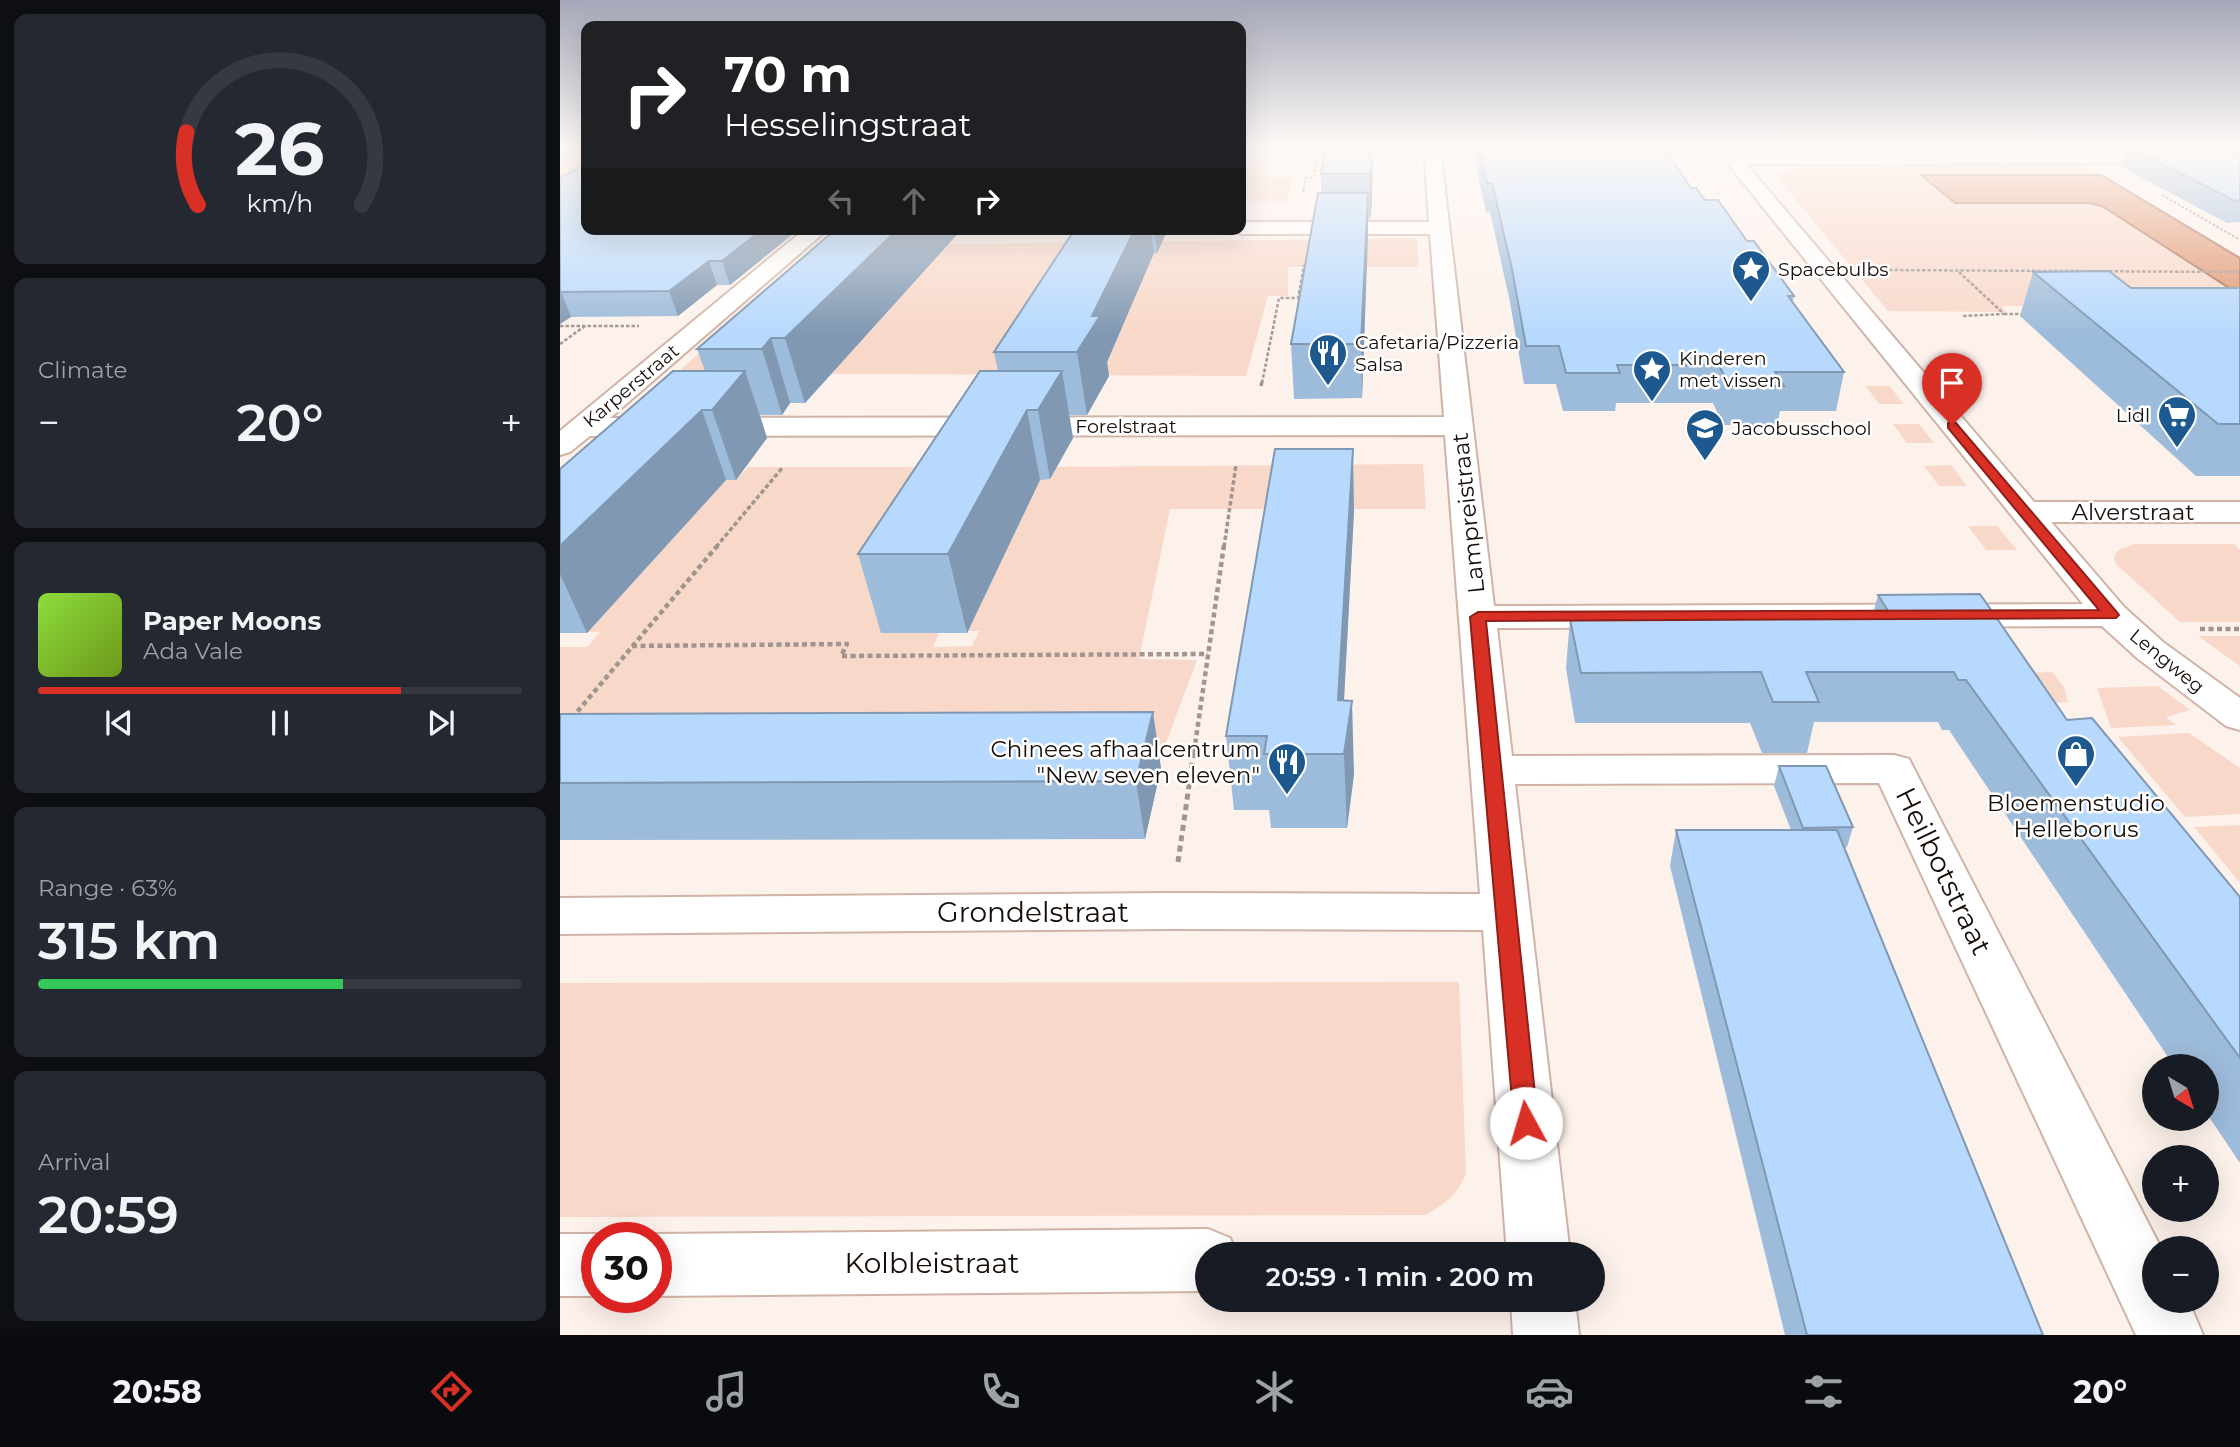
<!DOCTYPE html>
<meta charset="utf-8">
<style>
:root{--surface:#171b24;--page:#242831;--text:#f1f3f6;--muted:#9ea1a6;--line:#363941;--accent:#d93025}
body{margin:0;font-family:Montserrat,sans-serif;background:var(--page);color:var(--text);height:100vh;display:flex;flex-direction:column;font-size:26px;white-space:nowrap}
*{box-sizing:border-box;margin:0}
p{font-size:23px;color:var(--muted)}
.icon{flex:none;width:38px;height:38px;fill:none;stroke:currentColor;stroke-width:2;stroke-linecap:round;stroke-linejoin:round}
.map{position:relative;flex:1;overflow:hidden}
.drawer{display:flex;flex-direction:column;gap:14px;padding:14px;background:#0d0f14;width:560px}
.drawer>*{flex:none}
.hud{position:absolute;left:21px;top:21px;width:665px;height:214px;border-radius:14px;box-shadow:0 7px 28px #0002;background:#202124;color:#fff;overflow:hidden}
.needle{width:46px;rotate:142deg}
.fabs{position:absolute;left:1582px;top:1054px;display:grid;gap:14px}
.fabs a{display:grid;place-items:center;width:77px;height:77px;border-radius:50%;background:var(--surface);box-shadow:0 7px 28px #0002;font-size:35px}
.speed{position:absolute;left:21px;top:1222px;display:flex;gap:14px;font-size:35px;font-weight:700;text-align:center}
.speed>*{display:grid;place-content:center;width:91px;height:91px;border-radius:50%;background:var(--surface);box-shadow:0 7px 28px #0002;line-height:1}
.speed .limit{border:10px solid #d22;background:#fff;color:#111}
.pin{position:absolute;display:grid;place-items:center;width:60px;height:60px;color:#fff;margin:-72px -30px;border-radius:50% 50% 50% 0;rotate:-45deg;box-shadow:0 0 7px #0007}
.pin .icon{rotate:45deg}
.me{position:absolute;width:77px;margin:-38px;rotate:354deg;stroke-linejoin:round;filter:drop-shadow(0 0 5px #0008)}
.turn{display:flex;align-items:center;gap:24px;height:147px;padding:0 28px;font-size:32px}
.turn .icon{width:91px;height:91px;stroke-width:2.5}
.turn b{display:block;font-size:49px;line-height:60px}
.lanes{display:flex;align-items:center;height:66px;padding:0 28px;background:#0003;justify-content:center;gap:35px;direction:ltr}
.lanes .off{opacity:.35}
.big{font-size:52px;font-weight:600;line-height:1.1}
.drawer .tile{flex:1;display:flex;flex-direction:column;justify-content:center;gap:10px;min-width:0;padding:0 24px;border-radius:14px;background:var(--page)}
.drawer .dial{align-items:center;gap:0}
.dial svg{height:182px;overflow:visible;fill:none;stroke:var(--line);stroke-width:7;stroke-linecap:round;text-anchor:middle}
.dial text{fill:var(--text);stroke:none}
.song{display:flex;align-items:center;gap:21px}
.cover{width:84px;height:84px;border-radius:10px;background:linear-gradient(135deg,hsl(90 70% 55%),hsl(80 70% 35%))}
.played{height:7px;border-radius:4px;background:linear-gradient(90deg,var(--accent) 75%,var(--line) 75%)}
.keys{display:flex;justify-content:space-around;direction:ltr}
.heat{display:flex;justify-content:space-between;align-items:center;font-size:38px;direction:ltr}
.charge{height:10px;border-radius:5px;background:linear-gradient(90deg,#34c759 63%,var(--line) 0)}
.trip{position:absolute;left:635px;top:1242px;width:410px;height:70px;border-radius:35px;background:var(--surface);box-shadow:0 7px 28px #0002;font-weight:600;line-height:70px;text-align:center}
.tab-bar{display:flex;height:112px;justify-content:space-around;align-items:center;background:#090b0e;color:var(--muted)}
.tab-bar .icon{width:49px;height:49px}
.tab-bar .current{color:var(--accent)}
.tab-bar b{font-size:32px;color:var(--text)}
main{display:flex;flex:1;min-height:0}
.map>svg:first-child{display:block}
</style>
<main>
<section class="drawer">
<div class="tile dial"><svg viewBox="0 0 100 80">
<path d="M14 69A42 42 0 1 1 86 69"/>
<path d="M14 69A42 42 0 0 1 9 37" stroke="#d93025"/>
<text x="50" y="56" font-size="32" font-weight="700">26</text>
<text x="50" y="72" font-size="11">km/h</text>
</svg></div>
<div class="tile"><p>Climate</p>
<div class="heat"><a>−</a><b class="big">20°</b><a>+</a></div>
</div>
<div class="tile">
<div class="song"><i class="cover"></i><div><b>Paper Moons</b><p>Ada Vale</p></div></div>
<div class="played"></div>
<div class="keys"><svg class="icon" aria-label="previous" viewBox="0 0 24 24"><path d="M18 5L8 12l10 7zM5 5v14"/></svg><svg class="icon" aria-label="pause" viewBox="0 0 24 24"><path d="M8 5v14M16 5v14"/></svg><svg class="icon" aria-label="next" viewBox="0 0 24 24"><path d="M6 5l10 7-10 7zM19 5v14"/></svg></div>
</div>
<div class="tile"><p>Range · 63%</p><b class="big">315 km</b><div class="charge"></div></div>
<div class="tile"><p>Arrival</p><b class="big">20:59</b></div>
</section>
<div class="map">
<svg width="1680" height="1335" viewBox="0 0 1680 1335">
<rect width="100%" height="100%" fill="#fdf1eb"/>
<path fill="#f8d8c9" d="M0,148h26v24l-26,14z
M681,148h30l-10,28 32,2 -6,23h-46z
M1517,163l18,11 -174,1 181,31 138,89 -140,11h-98l4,6 -118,-1 -113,-136 32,-10 94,2 -2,-3z
M857,238l2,29h-131v29h-20l-22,80 -569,-3 143,-127z
M1306,386h24l13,18h-24z
M1333,424h26l15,19h-27z
M863,464l3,45h-256l-31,150 58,1 -40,107 -597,-13v-107h27l13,-15h-12l138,-152h10l12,-13h229l-38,166 -6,14 39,-1 7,-15h-12l73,-151 16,-13z
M1391,465l16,21h-28l-15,-20z
M1408,526h29l20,24h-31z
M1575,544h99l6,6v72h-60l-63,-57 -3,-6 3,-8z
M1638,636h42v30z
M1492,672l12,15 4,15 -40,2 -24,-30z
M1598,686l32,24 -24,7 10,8 -65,3 -14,-40z
M1629,733l51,35v46l-55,3 -67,-80z
M1680,825v58l-46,-56z
M899,982l7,191c-7,20 -21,31 -40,42l-866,2v-234z"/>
<path fill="#e09570" stroke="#a46c51" stroke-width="2" d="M1361,175h180l139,83v37l-138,-89 -13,-3h-134z"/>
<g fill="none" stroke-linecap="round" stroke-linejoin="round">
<defs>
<path id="street" d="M864,148h16l54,458 589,-2 -368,-456h17l5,6 503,-1v10l-494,1 288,338h206v20h-189l73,85 39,35 77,56v32l-14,-4 -89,-68 -35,-32 -605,2 15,128 382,-1 15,4 252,489h-7v52h34l15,35h-67l-257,-552 -364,1 55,471h-63l-24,-325 -313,-1 -610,5v-36l610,-5 310,1 -35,-459 -855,1 -20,16 -10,3v-24l245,-202h23l-218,189 834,-1 -14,-183h-189l-9,-5h9v-7h188z
M648,1229l22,9 7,17h-29v36l-552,5v-59h-7l7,-3z
M0,1234h37l7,3h-7v59h-37z
M951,1300h64l4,35h-66z"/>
</defs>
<use href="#street" stroke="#d0b3a6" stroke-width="4"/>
<path stroke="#a0958f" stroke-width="2" stroke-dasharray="2.5 2" stroke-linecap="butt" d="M743,192l3,-14 8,-1 6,-29
M1602,195l78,45"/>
<path stroke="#a0958f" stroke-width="2.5" stroke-dasharray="3.5 2" stroke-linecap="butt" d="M1318,270l362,2
M1399,272l45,42 -43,2
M1444,314h21
M0,326h79
M933,343h30
M0,344l25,-18
M702,383l17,-85h19l6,-33"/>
<path stroke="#a0958f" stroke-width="3.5" stroke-dasharray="4.5 2.5" stroke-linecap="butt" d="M701,386l1,-5
M156,547l67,-80
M664,547l12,-82"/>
<path stroke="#a0958f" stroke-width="4.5" stroke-dasharray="5 3.5" stroke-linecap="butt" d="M1640,629h40
M72,646l215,-2 -6,12 367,-2
M12,718l146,-173
M634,752l30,-207"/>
<path stroke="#a0958f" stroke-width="5" stroke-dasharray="6 4.5" stroke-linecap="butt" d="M618,862l16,-111"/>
<use href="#street" fill="#fff" fill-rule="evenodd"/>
</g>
<path fill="#9dbbda" d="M912,148h192l27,40 14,12 42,41 47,55 -1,6 51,70 -8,39h-56l-3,14h-54l-10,-22h-97l-1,8h-52l-7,-27h-32l-14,-82 -20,-90h-4z
M1528,148h152v74l-13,1 -107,-57 5,-15h-32z
M812,165v37l-2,17h-2l-6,179 -68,1 -3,-55 30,-151v-19z
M0,178l26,51h213l-69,56h-13l-39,31 -107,1 -11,7z
M276,229h126l-157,174h-15l-8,12h-22l7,23 -31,42h-10l-139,153h-27v-164l145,-98 -8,-22z
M515,229h93l-11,24h-3l-47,109 2,14 -22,39h-18l4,23 -23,41 -10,1 -73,153h-86l-23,-79 140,-183 -4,-19z
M1473,272l98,16h109v188h-44l-176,-160z
M794,511l-10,189 10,74 -7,54h-76l-2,-18h-35l-8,-74z
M1318,595l189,125 173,177v266l-33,-49v-48h-33l-225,-336h-7l-4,-8h-124l-7,31h-45l-12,-30h-175l-9,-55 4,-49 302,-1z
M0,714l601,54 -16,71 -585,1z
M1219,766l74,61 -6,20 -3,1 199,487h-258l-115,-469 6,-36h115l-17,-44z"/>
<path fill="#8098b2" d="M810,148h3l-1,54 -2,17z
M808,193v44l-6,161 -1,-54z
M203,229h36l-69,56 -8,-24z
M338,229h64l-157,174 -20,-65z
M575,229h16l3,24 -47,109 2,14 -22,39 -10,-63 15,-36z
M594,229h14l-11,24z
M149,261l8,24 -39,31 -9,-25z
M1,291l10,26 -11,7v-32z
M211,338l19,65 -8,12 -20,-66z
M185,371l22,67 -31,42 -24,-70z
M502,371l11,67 -23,41 -12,-69z
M142,410l24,70 -139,153 -27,-59v-28z
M467,410l13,70 -73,153 -19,-79z
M793,449l1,62 -13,243 -3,-54z
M792,701l2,73 -7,54 -3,-74z
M593,712l8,56 -16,71 -9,-58z"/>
<path fill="#b7d9fe" stroke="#8098b2" stroke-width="2" d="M765,148h45l-1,11h3l-2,15h-49z
M919,148h185l27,40h5l9,12h13l29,41h7l40,55h-6l56,76h-69l9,14h-55l-10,-21h-102l3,8h-54l-7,-27h-33l-14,-77 -20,-86h-5z
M1571,148h109v52l-5,1z
M26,164v65h177l-41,32h-13l-40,30 -109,1v-114z
M758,193h50l-7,151h-70z
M276,229h62l-113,109h-14l-9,11h-65z
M515,229h60l-43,87h8l-23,36h-83z
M1549,271l22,17h109v136h-22l-185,-152z
M113,371h72l-33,39h-10l-142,136v-77z
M420,371h82l-24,39h-11l-79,144h-90z
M715,449h78l-15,251 14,1 -8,53h-80l3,-18h-41z
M1420,594l87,126 25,-2 148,179v161l-274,-378h-8l-4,-8h-148l13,30h-46l-12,-30 -180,1 -11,-54 322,-2 -14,-22z
M593,712l-17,69 -576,2v-69z
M1219,766h47l27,61 -50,1z
M1116,830h161l206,505h-236z"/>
<linearGradient id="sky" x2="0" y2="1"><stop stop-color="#a5a8b8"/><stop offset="0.44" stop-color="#fef9f6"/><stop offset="1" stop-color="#fef9f6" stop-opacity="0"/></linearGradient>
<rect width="1680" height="335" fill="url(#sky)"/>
<path fill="#d93025" stroke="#8d1f18" stroke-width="2" d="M1388,423h8l160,188 3,4 -3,3 -630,3 52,502 -3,7 -9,3 -8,-3 -4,-7 -44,-506 8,-5 621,-2 -151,-182z"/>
<defs>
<symbol id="sight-pin" viewBox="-11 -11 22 30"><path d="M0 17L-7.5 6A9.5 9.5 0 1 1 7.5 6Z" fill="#1d588f" stroke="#fff"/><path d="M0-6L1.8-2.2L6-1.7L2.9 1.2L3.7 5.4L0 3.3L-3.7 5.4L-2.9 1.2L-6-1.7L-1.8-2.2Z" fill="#fff"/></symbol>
<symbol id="restaurant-pin" viewBox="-11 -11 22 30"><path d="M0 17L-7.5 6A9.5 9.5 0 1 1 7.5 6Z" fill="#1d588f" stroke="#fff"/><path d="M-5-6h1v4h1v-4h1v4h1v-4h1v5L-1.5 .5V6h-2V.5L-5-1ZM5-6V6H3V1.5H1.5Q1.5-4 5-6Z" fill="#fff"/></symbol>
<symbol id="supermarket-pin" viewBox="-11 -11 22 30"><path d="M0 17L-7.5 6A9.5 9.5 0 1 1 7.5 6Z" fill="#1d588f" stroke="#fff"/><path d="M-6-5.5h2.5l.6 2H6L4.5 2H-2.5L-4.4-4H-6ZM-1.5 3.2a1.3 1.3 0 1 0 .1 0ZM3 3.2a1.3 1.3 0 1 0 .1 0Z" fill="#fff"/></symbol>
<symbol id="school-pin" viewBox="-11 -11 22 30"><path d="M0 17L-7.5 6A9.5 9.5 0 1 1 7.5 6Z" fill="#1d588f" stroke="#fff"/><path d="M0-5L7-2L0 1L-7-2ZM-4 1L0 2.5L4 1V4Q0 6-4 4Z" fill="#fff"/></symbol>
<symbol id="shop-pin" viewBox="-11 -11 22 30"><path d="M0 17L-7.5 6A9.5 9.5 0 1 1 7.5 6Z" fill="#1d588f" stroke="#fff"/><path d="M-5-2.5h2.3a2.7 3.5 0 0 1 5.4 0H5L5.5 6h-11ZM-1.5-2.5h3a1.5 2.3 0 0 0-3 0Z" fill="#fff"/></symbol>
</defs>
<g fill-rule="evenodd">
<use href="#sight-pin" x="1169" y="247" width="44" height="60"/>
<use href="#restaurant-pin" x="746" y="331" width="44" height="60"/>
<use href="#sight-pin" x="1070" y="347" width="44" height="60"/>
<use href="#supermarket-pin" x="1595" y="393" width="44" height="60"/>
<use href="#school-pin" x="1123" y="406" width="44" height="60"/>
<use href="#shop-pin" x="1494" y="732" width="44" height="60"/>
<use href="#restaurant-pin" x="705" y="740" width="44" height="60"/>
</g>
<g text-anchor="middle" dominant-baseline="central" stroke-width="5" stroke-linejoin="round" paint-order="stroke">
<g font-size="19" fill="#180e09" stroke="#fff" text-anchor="start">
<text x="1218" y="269">Spacebulbs</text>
<text x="795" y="342">Cafetaria/Pizzeria<tspan x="795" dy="22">Salsa</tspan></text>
<text x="1119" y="358">Kinderen<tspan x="1119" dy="22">met vissen</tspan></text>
<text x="1590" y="415" text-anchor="end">Lidl</text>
<text x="1172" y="428">Jacobusschool</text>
</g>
<g font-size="19" fill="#180e09" stroke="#fff">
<text transform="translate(71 386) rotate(-40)">Karperstraat</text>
<text x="566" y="426">Forelstraat</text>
<text transform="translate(1607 661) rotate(39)">Lengweg</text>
</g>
<g font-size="23" fill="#180e09" stroke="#fff">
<text x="1573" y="512">Alverstraat</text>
<text transform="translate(908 513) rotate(-96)">Lampreistraat</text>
</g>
<g font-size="23" fill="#180e09" stroke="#fff" text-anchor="end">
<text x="700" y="749">Chinees afhaalcentrum<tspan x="700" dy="26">"New seven eleven"</tspan></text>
<text x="1516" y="803" text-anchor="middle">Bloemenstudio<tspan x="1516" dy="26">Helleborus</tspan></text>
</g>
<g font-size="28" fill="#180e09" stroke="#fff">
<text transform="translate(1384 871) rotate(64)">Heilbotstraat</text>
<text x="473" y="912">Grondelstraat</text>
<text x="372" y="1263">Kolbleistraat</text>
</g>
</g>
</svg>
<div class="fabs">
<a><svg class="needle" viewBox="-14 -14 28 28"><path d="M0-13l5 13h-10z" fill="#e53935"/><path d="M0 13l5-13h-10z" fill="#9ea1a6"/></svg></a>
<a>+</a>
<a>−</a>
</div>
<div class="speed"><div class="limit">30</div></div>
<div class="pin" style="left:1392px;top:425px;background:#d93025"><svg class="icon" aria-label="arrive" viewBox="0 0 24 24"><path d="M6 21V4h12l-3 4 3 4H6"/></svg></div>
<svg class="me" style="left:966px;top:1123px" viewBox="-20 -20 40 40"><circle r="19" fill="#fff"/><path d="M0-13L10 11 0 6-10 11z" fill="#d93025"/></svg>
<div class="trip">20:59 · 1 min · 200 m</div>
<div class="hud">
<div class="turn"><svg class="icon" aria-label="right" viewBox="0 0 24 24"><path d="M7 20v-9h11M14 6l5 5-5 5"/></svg><div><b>70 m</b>Hesselingstraat</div></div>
<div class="lanes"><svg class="icon off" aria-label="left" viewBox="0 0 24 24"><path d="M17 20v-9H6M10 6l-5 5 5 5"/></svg><svg class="icon off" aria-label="ahead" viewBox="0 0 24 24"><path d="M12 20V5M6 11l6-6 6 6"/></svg><svg class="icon" aria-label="right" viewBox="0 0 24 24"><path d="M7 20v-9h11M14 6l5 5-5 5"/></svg></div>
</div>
</div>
</main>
<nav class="tab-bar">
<b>20:58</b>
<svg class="icon current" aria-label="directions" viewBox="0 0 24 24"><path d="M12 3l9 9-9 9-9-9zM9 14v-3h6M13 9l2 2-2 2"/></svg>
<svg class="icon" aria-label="music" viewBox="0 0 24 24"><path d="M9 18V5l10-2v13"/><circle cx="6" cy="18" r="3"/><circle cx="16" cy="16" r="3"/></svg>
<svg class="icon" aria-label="phone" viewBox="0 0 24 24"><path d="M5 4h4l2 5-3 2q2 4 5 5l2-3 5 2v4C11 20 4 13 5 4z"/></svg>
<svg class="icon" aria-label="climate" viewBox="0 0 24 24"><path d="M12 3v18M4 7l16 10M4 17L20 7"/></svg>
<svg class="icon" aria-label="car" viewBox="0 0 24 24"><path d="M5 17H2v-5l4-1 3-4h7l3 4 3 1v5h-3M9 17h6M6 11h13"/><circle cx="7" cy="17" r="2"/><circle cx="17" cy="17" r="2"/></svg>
<svg class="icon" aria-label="filters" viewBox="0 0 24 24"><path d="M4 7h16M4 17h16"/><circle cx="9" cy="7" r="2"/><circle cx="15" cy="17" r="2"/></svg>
<b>20°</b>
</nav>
